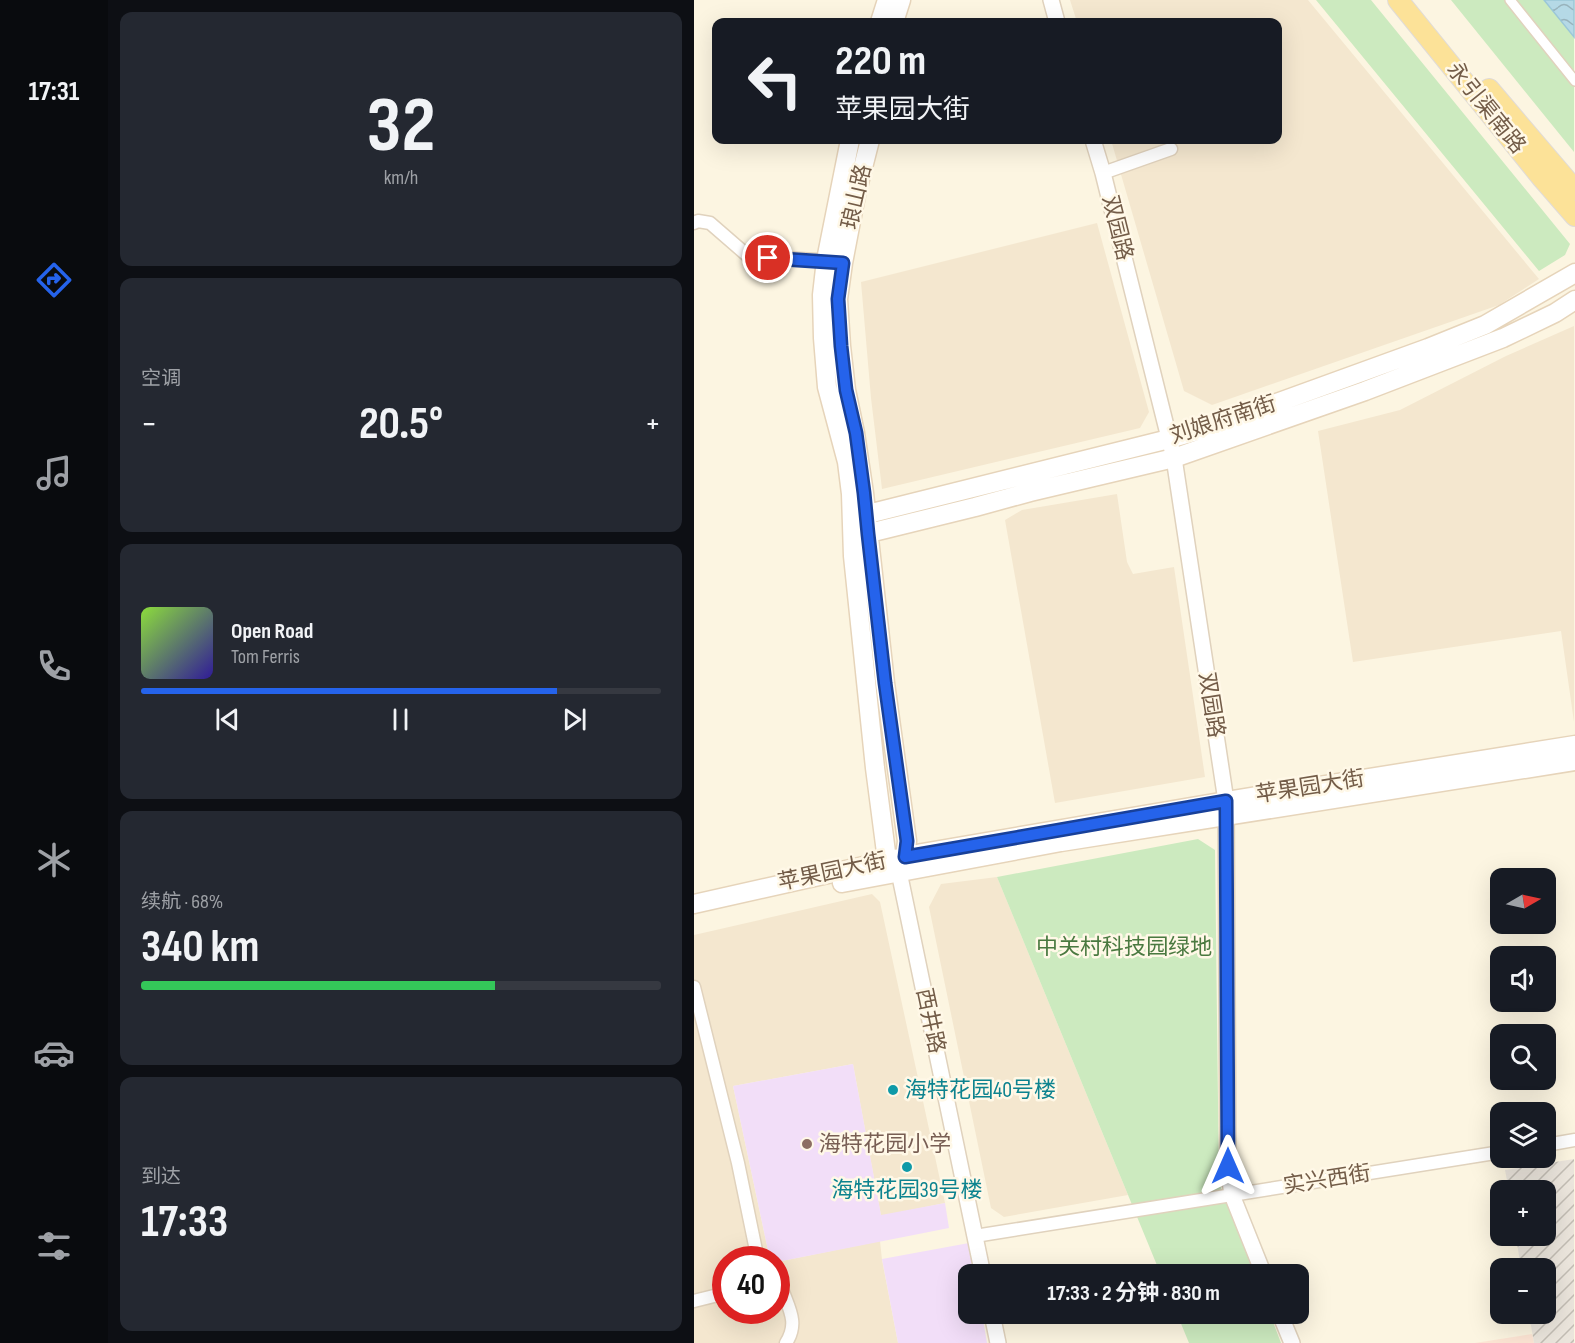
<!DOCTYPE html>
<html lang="zh">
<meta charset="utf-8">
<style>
:root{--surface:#171b24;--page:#242831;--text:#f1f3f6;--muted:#9ea1a6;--line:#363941;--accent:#2563eb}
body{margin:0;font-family:"Sofia Sans Condensed","Noto Sans SC",sans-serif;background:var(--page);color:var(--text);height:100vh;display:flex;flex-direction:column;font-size:22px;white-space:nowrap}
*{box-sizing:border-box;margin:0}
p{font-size:20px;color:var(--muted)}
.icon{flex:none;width:33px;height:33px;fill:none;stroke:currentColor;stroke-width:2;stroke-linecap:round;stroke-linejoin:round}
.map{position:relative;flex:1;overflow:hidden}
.details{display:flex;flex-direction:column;gap:12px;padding:12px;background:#0d0f14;width:586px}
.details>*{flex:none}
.hud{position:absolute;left:18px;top:18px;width:570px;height:126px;border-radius:12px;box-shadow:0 6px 24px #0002;background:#171b24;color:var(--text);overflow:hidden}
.needle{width:39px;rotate:81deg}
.tools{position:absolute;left:796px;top:868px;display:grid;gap:12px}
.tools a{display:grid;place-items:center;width:66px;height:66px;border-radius:12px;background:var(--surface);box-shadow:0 6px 24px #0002;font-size:30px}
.speed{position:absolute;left:18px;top:1246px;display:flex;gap:12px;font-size:30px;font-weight:700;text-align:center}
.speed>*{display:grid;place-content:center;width:78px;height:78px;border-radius:50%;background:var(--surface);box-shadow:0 6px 24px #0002;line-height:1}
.speed .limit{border:9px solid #d22;background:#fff;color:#111}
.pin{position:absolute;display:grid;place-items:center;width:51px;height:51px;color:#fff;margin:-26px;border:3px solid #fff;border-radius:50%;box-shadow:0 2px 6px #0007}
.me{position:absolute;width:66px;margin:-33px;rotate:0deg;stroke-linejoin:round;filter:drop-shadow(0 0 4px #0008)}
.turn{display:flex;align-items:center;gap:21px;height:126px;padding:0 24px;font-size:27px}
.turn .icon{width:78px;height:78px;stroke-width:2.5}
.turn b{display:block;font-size:42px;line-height:51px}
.big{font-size:45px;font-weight:700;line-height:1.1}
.details .widget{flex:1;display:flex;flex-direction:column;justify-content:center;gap:9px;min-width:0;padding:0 21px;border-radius:12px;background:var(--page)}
.details .dial{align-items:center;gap:0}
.dial b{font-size:78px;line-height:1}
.song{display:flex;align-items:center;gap:18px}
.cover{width:72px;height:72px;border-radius:9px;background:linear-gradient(135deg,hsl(90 70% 55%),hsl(250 70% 35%))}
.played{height:6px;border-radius:3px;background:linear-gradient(90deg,var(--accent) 80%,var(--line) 80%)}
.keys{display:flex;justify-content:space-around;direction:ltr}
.heat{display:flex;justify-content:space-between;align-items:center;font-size:33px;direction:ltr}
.charge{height:9px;border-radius:4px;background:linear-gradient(90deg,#34c759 68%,var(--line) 0)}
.trip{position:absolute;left:264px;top:1264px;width:351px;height:60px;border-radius:12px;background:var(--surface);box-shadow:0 6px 24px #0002;font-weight:700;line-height:60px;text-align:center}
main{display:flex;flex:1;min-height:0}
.tabs{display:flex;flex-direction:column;width:108px;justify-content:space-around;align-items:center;background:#090b0e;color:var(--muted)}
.tabs .icon{width:42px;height:42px}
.tabs .selected{color:var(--accent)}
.tabs b{font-size:27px;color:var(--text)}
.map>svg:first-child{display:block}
</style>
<main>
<nav class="tabs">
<b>17:31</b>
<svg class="icon selected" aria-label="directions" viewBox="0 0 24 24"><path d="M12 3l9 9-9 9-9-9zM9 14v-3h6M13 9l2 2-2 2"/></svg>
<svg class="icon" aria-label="music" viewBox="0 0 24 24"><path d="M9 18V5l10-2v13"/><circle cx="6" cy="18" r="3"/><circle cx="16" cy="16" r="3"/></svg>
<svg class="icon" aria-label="phone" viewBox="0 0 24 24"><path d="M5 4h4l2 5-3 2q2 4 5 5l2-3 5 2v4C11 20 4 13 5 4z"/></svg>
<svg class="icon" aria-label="climate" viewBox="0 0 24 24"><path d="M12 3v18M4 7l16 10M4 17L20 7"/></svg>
<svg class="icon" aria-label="car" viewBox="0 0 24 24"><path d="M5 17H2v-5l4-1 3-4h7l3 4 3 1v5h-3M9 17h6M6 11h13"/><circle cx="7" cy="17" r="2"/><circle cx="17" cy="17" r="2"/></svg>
<svg class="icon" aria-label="filters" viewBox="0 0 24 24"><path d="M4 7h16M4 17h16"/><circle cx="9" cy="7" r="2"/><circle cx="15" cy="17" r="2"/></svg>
</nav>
<section class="details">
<div class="widget dial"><b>32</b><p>km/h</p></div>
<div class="widget"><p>空调</p>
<div class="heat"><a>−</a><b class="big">20.5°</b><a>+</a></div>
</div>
<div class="widget">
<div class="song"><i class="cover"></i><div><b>Open Road</b><p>Tom Ferris</p></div></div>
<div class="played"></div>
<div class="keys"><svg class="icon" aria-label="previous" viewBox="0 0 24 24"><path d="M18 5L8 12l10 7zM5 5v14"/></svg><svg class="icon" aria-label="pause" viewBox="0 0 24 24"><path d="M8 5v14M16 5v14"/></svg><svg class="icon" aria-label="next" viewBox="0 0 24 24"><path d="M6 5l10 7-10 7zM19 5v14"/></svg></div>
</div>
<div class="widget"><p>续航 · 68%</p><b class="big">340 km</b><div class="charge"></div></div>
<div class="widget"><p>到达</p><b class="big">17:33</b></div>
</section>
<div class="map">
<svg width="881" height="1343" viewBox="0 0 881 1343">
<defs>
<pattern id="industrial-furrows" width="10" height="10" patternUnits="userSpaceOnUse" patternTransform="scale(1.5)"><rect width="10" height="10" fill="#ebe5dc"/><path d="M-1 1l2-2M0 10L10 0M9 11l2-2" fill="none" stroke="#c3bdb4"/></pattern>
<pattern id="water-waves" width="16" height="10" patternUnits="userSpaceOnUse" patternTransform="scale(1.5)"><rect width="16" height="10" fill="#b5d9e6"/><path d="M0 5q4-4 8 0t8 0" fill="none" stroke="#98b3bc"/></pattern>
</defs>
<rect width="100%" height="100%" fill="#fcf5e1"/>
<path fill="#f4e7cf" d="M376,0h238l231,279 -40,26 -287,100 -28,-14 -73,-251h167v-118h-201z
M403,223l52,189 -9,16 -258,61 -11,-91 -10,-116z
M880,326v396l-13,-91 -208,31 -35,-231 82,-21 106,-54z
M423,494l10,68 6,12 41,-7 31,210 -150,26 -50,-283 17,-10z
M303,877l131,318 -124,22 -13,-9 -62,-301 12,-23z
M178,894l8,8 65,301 -64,13 -28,-152 -120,22 37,174h-44v51h50l1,-49 103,-21 2,19 16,83h-204v-408z"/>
<path fill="#fde5d4" d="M838,1334l2,9h-59z"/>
<path fill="url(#industrial-furrows)" d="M880,1159v184h-40l-5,-29h17v-45h-25l-5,-33h30v-45h-37l-4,-21z"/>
<path fill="#f2def8" d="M159,1064l28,151 64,-12 4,25 -172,34 -1,-2h-6l-37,-174z
M275,1243l6,32h-7v39h14l5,29h-89l-16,-84z"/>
<path fill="#cceabf" d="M622,0h55l199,244 -5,11 -26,16z
M757,0h123v152z
M504,839l17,11 4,333 36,92h-94l-164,-398z
M483,1314h93l11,29h-92z"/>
<path fill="url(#water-waves)" stroke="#9bc7d8" stroke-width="1.5" d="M850,0h30v37z"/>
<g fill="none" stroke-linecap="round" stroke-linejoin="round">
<defs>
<path id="pedestrian" d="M816,0l65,81"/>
<path id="minor" d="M409,173l68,-24
M0,223l4,-2 12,2 38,33 85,5
M0,987l44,176 20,97
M852,1145l29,-5
M281,1236l526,-84
M82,1286l6,3c7,20 17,34 4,54
M0,1301l32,-8"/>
<path id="tertiary" d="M357,0l6,22
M399,140l10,33 71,285 52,343 2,365 4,29 32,80
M205,872l84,403
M298,1314l6,29
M586,1314l12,29"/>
<path id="secondary" d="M186,22l7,-22
M200,22l7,-22
M156,140l-24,120 -4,35 1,43 4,49 20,75 4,32 2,62 22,212 12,92 8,8
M176,140l-14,55 -13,68 -5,36 3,47 5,44 9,43 9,60 21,190 22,158 -2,16 -4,10
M158,518l317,-79 44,-13 215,-78 57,-23 90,-52
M159,537l122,-30 55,-15 144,-34 191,-67 138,-53 52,-25 20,-13
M148,883l219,-41 514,-81
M0,904l228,-51 304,-52 349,-56"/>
<path id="primary" d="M704,0l144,178 33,38
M795,89l86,101"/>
</defs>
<use href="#pedestrian" stroke="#e0d2bd" stroke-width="12"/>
<use href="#minor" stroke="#e0d2bd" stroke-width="15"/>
<use href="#tertiary" stroke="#e0d2bd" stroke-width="18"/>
<use href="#secondary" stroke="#e6d4ba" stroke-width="21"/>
<use href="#primary" stroke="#e0dbd7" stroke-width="22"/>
<use href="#pedestrian" stroke="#fff" stroke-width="9"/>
<use href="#minor" stroke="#fff" stroke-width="12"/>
<use href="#tertiary" stroke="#fff" stroke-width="15"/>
<use href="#secondary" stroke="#fff" stroke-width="18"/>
<use href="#primary" stroke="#fce298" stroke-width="20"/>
</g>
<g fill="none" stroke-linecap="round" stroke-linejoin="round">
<defs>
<path id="route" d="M74,258l75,5 -5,36 3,47 5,44 10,43 8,60 4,41 17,149 22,158 -2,16 321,-56 2,365"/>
</defs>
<use href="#route" stroke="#184099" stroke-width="15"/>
<use href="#route" stroke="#2563eb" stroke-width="10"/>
</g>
<g fill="#0f9aa8" stroke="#fff8e7" stroke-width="2">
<circle cx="199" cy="1090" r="6"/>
<circle cx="213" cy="1167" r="6"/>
</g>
<circle fill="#8d6e63" stroke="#fff8e7" stroke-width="2" cx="113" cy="1144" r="6"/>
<g text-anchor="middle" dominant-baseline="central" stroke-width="5" stroke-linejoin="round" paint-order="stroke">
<g font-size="22" fill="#735c48" stroke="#fff8e7">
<text transform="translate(792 108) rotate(51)">永引渠南路</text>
<text transform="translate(163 197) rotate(-77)">琅山路</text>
<text transform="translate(423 228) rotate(76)">双园路</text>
<text transform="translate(529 420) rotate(-18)">刘娘府南街</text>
<text transform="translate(517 705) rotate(81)">双园路</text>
<text transform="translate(616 787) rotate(-9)">苹果园大街</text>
<text transform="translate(138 872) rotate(-12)">苹果园大街</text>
<text transform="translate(236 1021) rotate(78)">西井路</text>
<text transform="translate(633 1180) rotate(-9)">实兴西街</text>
</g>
<g font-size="22" fill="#4a7940" stroke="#fff8e7">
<text x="430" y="947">中关村科技园绿地</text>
</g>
<g font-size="22" fill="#0d838f" stroke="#fff8e7" text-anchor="start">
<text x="211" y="1090">海特花园40号楼</text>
<text x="213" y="1190" text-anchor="middle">海特花园39号楼</text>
</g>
<g font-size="22" fill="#785e54" stroke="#fff8e7" text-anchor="start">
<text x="125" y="1144">海特花园小学</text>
</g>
</g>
</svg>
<div class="tools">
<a><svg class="needle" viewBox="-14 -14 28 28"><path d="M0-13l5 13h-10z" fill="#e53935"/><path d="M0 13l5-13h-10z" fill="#9ea1a6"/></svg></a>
<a><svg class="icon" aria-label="sound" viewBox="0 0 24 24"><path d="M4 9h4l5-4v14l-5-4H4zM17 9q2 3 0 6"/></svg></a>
<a><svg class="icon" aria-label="search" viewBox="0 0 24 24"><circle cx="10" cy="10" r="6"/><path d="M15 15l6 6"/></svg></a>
<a><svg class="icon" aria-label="layers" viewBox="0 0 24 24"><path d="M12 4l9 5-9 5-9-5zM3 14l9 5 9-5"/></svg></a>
<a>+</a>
<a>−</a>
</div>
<div class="speed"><div class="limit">40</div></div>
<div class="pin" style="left:74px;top:258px;background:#d93025"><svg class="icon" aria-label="arrive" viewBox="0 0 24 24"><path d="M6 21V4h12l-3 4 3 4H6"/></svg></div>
<svg class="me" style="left:534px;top:1166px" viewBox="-20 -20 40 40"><path d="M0-17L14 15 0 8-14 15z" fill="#2563eb" stroke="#fff" stroke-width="4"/></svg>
<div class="trip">17:33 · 2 分钟 · 830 m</div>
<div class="hud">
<div class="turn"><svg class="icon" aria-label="left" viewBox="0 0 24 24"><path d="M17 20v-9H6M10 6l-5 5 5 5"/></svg><div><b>220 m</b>苹果园大街</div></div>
</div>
</div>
</main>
